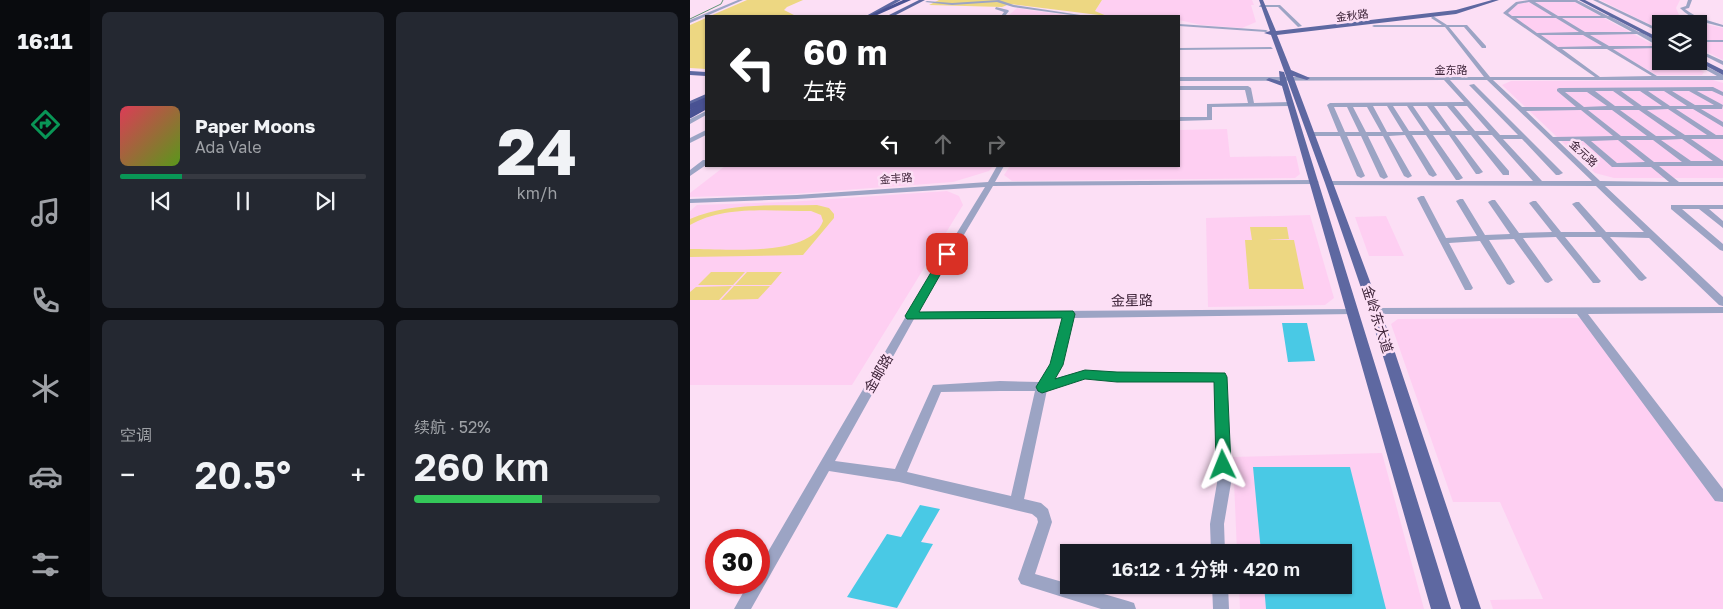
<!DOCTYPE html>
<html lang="zh">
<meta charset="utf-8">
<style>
:root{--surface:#171b24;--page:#242831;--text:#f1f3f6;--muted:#9ea1a6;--line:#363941;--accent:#099656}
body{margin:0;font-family:"Golos Text","Noto Sans SC",sans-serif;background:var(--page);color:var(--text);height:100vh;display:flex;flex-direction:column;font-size:19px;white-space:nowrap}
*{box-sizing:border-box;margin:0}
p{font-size:16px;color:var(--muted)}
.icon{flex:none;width:28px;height:28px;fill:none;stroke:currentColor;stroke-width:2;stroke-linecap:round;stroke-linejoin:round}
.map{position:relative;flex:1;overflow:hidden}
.sheet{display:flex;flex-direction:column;gap:12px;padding:12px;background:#0d0f14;width:600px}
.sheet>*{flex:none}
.hud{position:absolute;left:15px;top:15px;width:475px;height:152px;border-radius:0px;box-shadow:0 1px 4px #0004;background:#202124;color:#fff;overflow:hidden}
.controls{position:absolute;left:962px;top:15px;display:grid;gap:10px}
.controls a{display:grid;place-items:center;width:55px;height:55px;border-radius:0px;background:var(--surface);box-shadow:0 1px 4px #0004;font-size:25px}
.speed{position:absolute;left:15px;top:529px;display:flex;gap:10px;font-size:25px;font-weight:700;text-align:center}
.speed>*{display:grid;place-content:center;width:65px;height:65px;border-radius:50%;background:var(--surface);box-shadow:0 1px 4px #0004;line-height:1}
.speed .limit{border:8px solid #d22;background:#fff;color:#111}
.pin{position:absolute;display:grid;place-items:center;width:42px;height:42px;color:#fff;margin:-21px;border-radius:10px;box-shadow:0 2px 8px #0006}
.me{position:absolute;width:55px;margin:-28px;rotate:358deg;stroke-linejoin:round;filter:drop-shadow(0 0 4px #0008)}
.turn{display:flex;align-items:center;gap:18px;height:105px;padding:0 15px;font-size:22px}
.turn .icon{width:65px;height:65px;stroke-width:2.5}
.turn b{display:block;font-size:35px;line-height:42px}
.lanes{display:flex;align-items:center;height:48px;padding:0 15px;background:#0003;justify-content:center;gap:25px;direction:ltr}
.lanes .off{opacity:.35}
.big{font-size:38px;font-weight:600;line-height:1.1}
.sheet .card{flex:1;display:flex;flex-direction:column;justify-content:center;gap:8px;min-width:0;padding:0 18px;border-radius:8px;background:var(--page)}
.sheet .dial{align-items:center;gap:0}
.dial b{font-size:65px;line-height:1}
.song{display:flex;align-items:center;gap:15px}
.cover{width:60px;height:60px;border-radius:8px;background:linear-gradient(135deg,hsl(350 70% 55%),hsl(90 70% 35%))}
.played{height:5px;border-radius:2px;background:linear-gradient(90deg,var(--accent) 25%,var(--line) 25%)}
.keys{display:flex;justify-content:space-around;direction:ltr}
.heat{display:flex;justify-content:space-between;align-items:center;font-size:28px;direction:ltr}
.charge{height:8px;border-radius:4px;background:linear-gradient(90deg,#34c759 52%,var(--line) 0)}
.sheet .tiles{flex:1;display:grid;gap:12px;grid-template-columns:repeat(2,1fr)}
.trip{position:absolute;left:370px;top:544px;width:292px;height:50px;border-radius:0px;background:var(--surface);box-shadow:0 1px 4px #0004;font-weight:600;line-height:50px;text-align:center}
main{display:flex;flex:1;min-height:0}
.tab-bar{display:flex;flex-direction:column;width:90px;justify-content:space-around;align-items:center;background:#090b0e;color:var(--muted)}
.tab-bar .icon{width:35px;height:35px}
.tab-bar .selected{color:var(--accent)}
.tab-bar b{font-size:22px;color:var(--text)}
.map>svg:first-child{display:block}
</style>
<main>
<nav class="tab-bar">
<b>16:11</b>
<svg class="icon selected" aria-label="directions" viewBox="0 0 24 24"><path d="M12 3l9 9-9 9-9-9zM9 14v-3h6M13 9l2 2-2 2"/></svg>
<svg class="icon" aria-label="music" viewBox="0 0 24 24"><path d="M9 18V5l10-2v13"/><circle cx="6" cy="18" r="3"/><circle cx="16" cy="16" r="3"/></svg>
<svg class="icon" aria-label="phone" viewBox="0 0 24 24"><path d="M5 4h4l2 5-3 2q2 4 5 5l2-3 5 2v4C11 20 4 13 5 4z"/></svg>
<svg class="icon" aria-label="climate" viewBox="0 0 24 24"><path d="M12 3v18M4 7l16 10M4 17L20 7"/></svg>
<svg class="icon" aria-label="car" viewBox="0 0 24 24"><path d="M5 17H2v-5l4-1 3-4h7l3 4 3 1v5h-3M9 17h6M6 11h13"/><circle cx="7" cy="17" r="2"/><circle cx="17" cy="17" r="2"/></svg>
<svg class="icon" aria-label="filters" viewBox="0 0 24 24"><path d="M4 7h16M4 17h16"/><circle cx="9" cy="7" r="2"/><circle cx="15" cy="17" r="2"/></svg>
</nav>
<section class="sheet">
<div class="tiles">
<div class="card">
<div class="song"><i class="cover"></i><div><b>Paper Moons</b><p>Ada Vale</p></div></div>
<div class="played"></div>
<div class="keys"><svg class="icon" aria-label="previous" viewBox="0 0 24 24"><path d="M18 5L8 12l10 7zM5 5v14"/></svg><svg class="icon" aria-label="pause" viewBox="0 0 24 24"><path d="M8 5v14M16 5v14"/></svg><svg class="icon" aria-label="next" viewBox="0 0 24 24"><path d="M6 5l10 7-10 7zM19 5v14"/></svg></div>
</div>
<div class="card dial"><b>24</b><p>km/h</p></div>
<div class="card"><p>空调</p>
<div class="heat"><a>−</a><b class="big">20.5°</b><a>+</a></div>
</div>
<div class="card"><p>续航 · 52%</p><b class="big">260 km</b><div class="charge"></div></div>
</div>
</section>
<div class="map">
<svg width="1033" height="609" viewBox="0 0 1033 609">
<rect width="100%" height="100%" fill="#fcdff5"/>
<path fill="#fecff2" d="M412,0h150l2,5h-3l5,17 -14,6 -41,-3 -22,-5v-4h-72l-12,-5z
M881,0l90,49v12h24l19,11 -2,3h-46l-45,-27h-56l-52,-35 16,-12z
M910,0h80l-4,8 3,7 13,6 31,7v32l-24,-12v-24h-38v6z
M327,8l12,2 45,6h-66z
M1023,80l10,3v95h-109l-19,-5 -93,-88 9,-4z
M537,129l3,28 66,-1 4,18 -5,4 -283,3 -8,-6 6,-9h169v-36z
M35,166h268l-4,5 -36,11 -162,12 -101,3v-4z
M257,191l12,5 4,9 -111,180h-162v-174l7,-6 91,-3z
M620,215l24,83 -9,7 -117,2 -2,-89z
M696,216l18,40h-35l-14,-39z
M891,318l139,185h3v106h-230l-3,-9 53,-1 -43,-97h-47l-62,-178 7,-5z
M692,453l42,156h-184l-1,-24h105v-33h-107l-4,-95z"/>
<path fill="#edd782" d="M57,0h56l-16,7 -3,3 12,6h-86z
M249,0h163l-7,11 12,5 -97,-12 -8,3 -73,-2z
M16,18v51l-16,-1v-43z
M127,205l12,3 5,6v4l-31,37 -113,2v-8c32,-1 119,10 133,-28l-2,-6 -10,-4c-37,0 -88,-6 -121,14v-6c40,-17 84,-13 127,-14z
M560,227h37l2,12 -22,1h27l10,49h-55l-4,-49h7z
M21,272h34l-12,13h-35z
M57,272h35l-11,13h-36z
M42,286l-13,14h-29v-8l6,-5z
M44,286h36l-12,13 -37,1z"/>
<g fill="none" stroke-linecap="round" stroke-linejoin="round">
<path stroke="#609576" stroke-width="1" d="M0,19l31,-15 2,-4"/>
</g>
<path fill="#49c9e5" d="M592,323h25l8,38 -27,1z
M563,467h97l36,142h-120l-2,-24h80v-33h-83z
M230,505l20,4 -19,33 12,2 -36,64 -50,-11 40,-63 14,3z"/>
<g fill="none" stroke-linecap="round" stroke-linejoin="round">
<path fill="#9ca4c4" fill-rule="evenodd" d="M48,0h5l-53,23v-3z
M309,0l15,5 73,11h-9l-65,-9 -16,-5 -45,3 -27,-3 2,-1 25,2z
M839,0h48l31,16h8v2h-3l26,14h8v2h-3l17,9v5l-48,1 44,27h60l-27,-15h6l27,14v5h-230l29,27h54l-19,-16v-2l2,-1 154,-1 10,5v4l-11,-5h-15l26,14 -1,4h-21l22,13v5l-30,-18h-17l40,26h7v4h-32l32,22v5h-64l20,16h44v4h-118l118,111v9l-4,-1 -70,-67 -39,-1 35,39 2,2 -5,3 -3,-1 -38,-43h-36l34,42 2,2 -2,2h-6l-37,-46 -33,1 30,42 -5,3 -3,-1 -31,-43 -25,1 26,42 -5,3 -3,-1 -27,-43 -31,2 24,45 -2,2h-6l-48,-92 4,-2h3l22,42 31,-2 -21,-35 4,-2h3l22,36 25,-1 -22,-32 4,-2h3l24,33 33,-1 -23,-29 4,-2h3l25,31h35l-24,-28 4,-2h3l27,30h38l-48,-46 -269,-1v-4h206l-41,-46h-14l31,36v4h-6l-32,-40h-16l28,37 -4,2h-3l-27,-39h-16l30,43 -4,2h-3l-30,-45h-14l25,40 -4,2 -4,-2 -24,-40 -16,1 23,40 -4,2 -4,-2 -21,-40h-15l20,41 -4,2 -4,-2 -19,-41h-14l18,40 -4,2 -4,-2 -17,-40h-28l-3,-2 3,-2h26l-11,-27 3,-2 134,-1 -20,-22 -265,1v-4h305l-39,-50h-71l-2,-1 2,-1h68l-11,-7 2,-2 14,9h20l19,21v2h-4l-18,-21h-15l41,50h105l-92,-64 13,-11zM839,2l23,14h-40l-4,-3 10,-9zM845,2h40l26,14h-43zM826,18h40l23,14 -42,1zM872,18h44l26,14h-47zM947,34l21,12h-49l-19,-11zM851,35h42l19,11 -44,1zM872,49h45l45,27 -52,1zM760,80h37l105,101h-50l-39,-42h19l34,36h3l4,-2 -89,-89 -5,1 49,50h-18zM905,91h18l21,15h-19zM931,91h19l22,15h-20zM958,91h16l23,15h-17zM982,91h17l25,14h-19zM875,92h22l20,14 -23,1zM683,106h14l16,26h-16zM703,106h14l17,25h-15zM723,106h14l19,25h-16zM744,106h13l21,25h-16zM764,106h13l22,25h-14zM644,107h13l12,25h-14zM663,107h14l14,25h-15zM978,109l39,26h-22l-38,-25zM891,110l32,26 -60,1 -27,-26zM898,110h24l35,26h-26zM930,110h19l37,26h-20zM992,139l31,22h-22l-30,-21zM928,140l27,22 -28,1 -26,-22zM936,140h27l29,22h-28zM868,141h25l29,26h39l18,15 -69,-1z
M903,0h5l63,30v3z
M998,0h4l-3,8 -4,1c11,9 25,12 38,16v2c-16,-4 -32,-7 -43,-19l6,-2z
M570,5h20l22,21 -4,1 -20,-20h-19z
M306,7l12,3 1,1 -4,5h-4l3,-4 -9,-3z
M489,24l87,6 2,1 -2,1 -87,-6z
M1009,40h24v2h-24z
M581,47l2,2 -94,1v-2z
M1009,50l24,11v4l-24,-12z
M489,86h69l3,2 3,15 37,-1 3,2 -3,2 -79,1v13l-33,1v-4h28v-13l41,-1 -3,-13h-66z
M16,111v4l-16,9v-5z
M16,130v5l-16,8v-5z
M13,160h3v5l-16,11v-6z
M307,166h7l-9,16 320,-2 4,2 -4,2 -322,2 -75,126 439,-3 1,2 -5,3 -280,4 -11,47 -9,14 32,-9 32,3 107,1 2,3 5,106 -7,41 1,28h-14l-1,-28 7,-41 -3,-102h-97l-32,-3 -38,12 -23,109 17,4 7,6 4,13 -17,52 93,27 6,2 2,6h-35l-80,-25 -3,-5 20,-57 -1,-4 -5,-4 -133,-32 -70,-11 -78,138h-17l15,-27h10v-15l147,-251 79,-129 -188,12 -107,4v-4l107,-4 191,-13zM373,318l-12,46 -12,18 -39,-1 -67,4 -38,84 -60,-8 79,-142zM310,391h35l-24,105 -104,-24 34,-80z
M981,205h52v4h-14l14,12v7l-24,-19h-17l41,35v7l-3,-1 -49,-41z
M1033,307v6l-135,1 135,175v13l-8,-1 -138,-187h-202l-5,-3 5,-3z
M522,585h16l1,24h-16z"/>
<path fill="#5e68a1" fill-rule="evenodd" d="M205,0h6l-28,16h-7z
M229,0h6l-31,16h-7z
M569,0h4l13,31 180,-21 36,-10h7l-43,14 -179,21 14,35 19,8 -3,2 -14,-4 88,235 100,298h-20l-92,-298 -44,-128 -54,-148 -7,-2 6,-2z
M889,0h6l76,39v4z
M1009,58l24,12v5l-26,-14h2z
M0,71l16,1v4l-16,-1z
M589,71l5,1 167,537h-20l-149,-523 -16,-6 3,-2 11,3z
M16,94v5l-16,7v-5z"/>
<path fill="#495293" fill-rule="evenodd" d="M213,0h8l-36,16h-7z
M16,97v5l-16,8v-6z"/>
<path stroke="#495293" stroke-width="8" d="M0,114l16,-9"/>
</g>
<path fill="#099656" stroke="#066238" d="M257,251l5,3 -33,58 154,-1 2,3 -12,51 -8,14 30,-9 32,2 108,1 2,4 4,88 -2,5 -6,2 -5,-2 -2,-5 -2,-83h-97l-32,-3 -43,14 -4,-2 -2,-4 14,-23 12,-46 -155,1 -2,-3 37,-62z"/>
<g text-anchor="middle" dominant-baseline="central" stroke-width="5" stroke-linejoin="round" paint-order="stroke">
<g font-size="11" fill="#3d2338" stroke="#fcdff5">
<text transform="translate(662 15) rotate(-7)">金秋路</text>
<text x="761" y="69">金东路</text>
<text transform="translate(894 153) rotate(43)">金元路</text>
<text transform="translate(206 178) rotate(-4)">金丰路</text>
</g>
<g font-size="14" fill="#3d2338" stroke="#fcdff5">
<text transform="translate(442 300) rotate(-1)">金星路</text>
<text transform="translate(688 319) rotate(72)">金岭东大道</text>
<text transform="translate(188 373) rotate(-60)">金邮路</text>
</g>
</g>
</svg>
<div class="controls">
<a><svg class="icon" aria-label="layers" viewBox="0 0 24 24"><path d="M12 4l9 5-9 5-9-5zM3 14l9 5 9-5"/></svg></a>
</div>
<div class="speed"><div class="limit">30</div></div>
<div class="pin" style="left:257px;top:254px;background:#d93025"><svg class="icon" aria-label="arrive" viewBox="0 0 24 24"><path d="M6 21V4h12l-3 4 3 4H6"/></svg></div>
<svg class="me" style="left:533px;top:465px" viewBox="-20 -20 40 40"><path d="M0-17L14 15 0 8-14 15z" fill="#099656" stroke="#fff" stroke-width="4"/></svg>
<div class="trip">16:12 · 1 分钟 · 420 m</div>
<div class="hud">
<div class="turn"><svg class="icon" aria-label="left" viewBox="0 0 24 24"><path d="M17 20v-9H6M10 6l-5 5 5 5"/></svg><div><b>60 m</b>左转</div></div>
<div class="lanes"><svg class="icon" aria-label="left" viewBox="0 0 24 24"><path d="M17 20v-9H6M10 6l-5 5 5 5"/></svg><svg class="icon off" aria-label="ahead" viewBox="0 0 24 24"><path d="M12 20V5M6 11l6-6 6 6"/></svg><svg class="icon off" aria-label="right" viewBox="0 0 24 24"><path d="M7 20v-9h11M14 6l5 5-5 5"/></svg></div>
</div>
</div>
</main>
